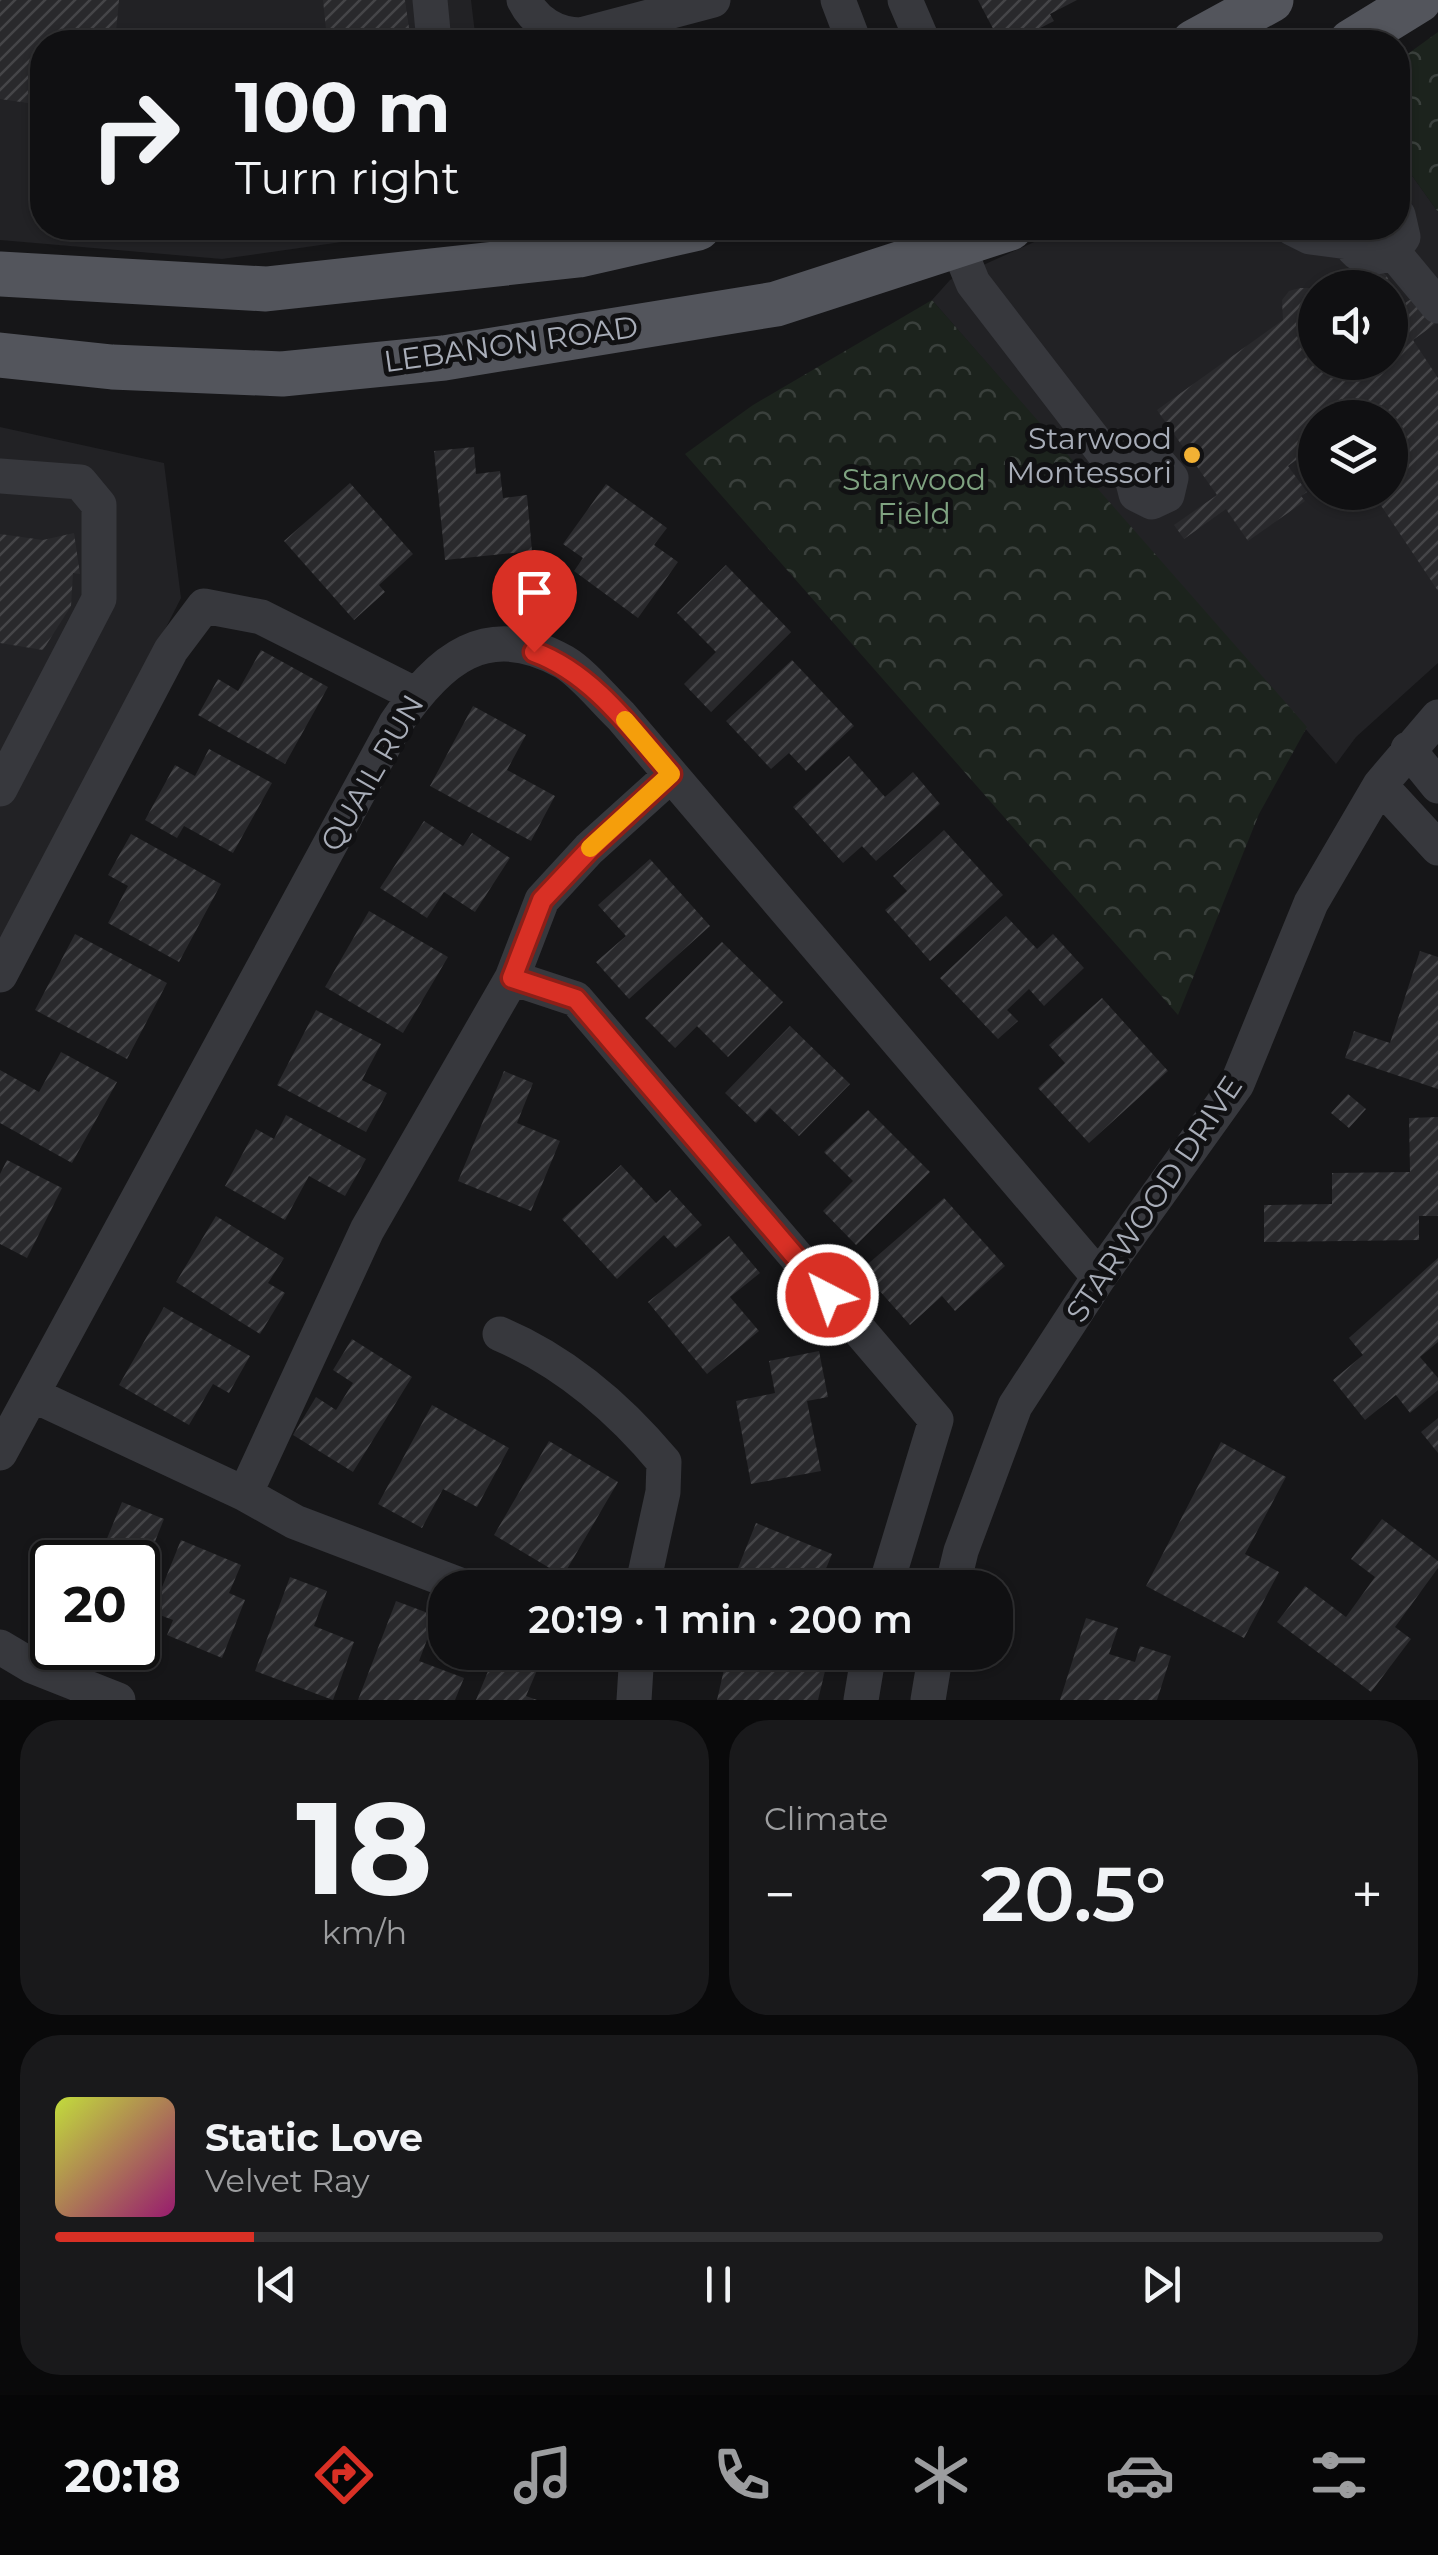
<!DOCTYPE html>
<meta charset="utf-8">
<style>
:root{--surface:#101012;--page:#19191b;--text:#f1f3f6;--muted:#9c9d9f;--line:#303032;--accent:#d93025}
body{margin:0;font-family:Montserrat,sans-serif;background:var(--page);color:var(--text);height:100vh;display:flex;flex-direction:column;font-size:38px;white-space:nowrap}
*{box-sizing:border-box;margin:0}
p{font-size:32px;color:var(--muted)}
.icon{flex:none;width:55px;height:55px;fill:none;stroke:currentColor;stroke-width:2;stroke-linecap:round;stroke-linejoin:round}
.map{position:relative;height:1700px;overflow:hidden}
.side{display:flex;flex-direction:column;gap:20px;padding:20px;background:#09090a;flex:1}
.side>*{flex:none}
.hud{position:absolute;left:30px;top:30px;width:1380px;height:210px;border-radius:40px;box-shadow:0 2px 8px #0004,0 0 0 2px var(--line);background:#101012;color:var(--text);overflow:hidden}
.fabs{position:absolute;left:1298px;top:270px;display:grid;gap:20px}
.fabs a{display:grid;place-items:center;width:110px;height:110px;border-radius:50%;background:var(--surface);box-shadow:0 2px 8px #0004,0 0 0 2px var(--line);font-size:50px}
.speed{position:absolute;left:30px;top:1540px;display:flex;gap:20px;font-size:50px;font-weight:700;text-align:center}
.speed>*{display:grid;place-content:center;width:130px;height:130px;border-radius:50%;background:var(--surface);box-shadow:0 2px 8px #0004,0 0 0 2px var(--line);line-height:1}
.speed .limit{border:5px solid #111;border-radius:15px;background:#fff;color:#111}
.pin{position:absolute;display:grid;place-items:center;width:85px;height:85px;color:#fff;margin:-102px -42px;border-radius:50% 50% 50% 0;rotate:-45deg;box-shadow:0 0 10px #0007}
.pin .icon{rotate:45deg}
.me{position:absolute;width:110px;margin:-55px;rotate:319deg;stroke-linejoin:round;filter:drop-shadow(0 0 8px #0008)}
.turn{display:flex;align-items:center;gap:35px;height:210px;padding:0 40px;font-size:45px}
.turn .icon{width:130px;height:130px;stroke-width:2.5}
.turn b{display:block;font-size:70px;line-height:85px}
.big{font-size:75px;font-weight:600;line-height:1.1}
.side .tile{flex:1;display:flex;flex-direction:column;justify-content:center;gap:15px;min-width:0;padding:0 35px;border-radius:40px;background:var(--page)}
.side .dial{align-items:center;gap:0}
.dial b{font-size:130px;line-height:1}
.song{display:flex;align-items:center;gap:30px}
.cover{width:120px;height:120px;border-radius:15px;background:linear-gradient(135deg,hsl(70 70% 55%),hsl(320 70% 35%))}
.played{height:10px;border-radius:5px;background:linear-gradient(90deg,var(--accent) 15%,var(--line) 15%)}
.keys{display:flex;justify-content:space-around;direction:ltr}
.heat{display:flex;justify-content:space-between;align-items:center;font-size:55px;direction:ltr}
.side .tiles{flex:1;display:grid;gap:20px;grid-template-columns:1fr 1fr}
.tile:last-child{grid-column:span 2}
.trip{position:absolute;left:428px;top:1570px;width:585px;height:100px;border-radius:40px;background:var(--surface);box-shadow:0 2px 8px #0004,0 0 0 2px var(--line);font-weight:600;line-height:100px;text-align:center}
.tabs{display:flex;height:160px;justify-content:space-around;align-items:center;background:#060607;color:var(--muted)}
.tabs .icon{width:70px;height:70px}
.tabs .active{color:var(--accent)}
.tabs b{font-size:45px;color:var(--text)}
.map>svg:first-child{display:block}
</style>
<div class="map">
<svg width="1438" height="1700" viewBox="0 0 1438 1700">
<defs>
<pattern id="park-crowns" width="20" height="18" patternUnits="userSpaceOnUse" patternTransform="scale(2.5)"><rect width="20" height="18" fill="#1c231d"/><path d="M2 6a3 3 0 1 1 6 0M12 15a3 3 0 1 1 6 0" fill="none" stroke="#3a403c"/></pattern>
<pattern id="building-hatch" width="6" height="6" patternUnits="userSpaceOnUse" patternTransform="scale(2.5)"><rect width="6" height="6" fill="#29292c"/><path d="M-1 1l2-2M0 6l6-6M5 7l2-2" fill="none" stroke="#454548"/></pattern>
</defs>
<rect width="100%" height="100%" fill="#161618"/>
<path fill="#222225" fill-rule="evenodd" d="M0,0h471l5,42h-434v186h398l-218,31 -222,-19z
M1398,156l40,56v451l-82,74 -20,27 -404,-464 18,-20 115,-52h333zM1315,288h75v74h-75zM1315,418h75v74h-75z
M0,427l164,36 17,135 -181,356z"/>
<path fill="url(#park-crowns)" d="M1438,32v180l-40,-56v-95z
M932,300l375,427 -48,87 -81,201 -493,-561 68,-49z"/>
<path fill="url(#building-hatch)" d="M0,0h119l-4,42h-73v63l-42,-6z
M323,0h82l6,42h-95l-2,-12 12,-1z
M978,0h99l-27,14 4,7 -41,21h-13z
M748,30l2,9 39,-9 3,12h-91z
M1376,261l29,42 14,-9 19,28 -25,18 25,38v213l-66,-99h18v-74h-75v28l-27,20 19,26 -6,4 4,5 -57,40 -22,-32 -42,30 -10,-14 43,-30 -60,-85 126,-90 -1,-20 7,-9 11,-3h15v74h75v-74h-37l-5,-7z
M474,447l2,27 24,-3 3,27 24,-3 5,56 -87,9 -11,-109z
M350,483l63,71 -34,31 6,7 -31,28 -70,-79z
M606,484l61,44 -13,17 24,17 -40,56 -64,-47 9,-13 -20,-14z
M74,533l6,41 -7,-1 -2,33 -28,44 -43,-7v-109l43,6z
M726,565l65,67 -80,80 -27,-28 32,-32 -39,-39z
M261,650l67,37 -43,77 -87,-49 20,-36 20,12z
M792,660l62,66 -48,45 -17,-18 -18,16 -45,-48z
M473,706l53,29 -19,35 48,26 -24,45 -101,-55z
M209,749l63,34 -39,70 -49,-27 -7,12 -32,-18 30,-55 20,11z
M849,756l36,41 28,-25 27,32 -64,57 -14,-15 -19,17 -50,-56z
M424,821l39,25 9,-13 38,25 -35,54 -31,-20 -17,26 -47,-30z
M944,830l59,65 -73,66 -45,-51 22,-19 -14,-15z
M131,834l90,50 -42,78 -71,-39 20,-37 -20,-11z
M650,859l60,67 -81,73 -33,-37 30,-26 -28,-31z
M369,911l79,46 -45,76 -78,-46z
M1006,916l31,33 16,-15 31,34 -40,38 -15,-17 -22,21 11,11 -20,18 -58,-61z
M75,934l92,49 -40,76 -92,-49z
M722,942l61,60 -55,55 -31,-31 -22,22 -30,-30z
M1420,951l18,6v132l-93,-31 9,-27 36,12z
M1102,998l66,73 -79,72 -51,-55 27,-25 -16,-18z
M316,1010l65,34 -19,36 25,13 -21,39 -89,-47z
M790,1026l60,58 -51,52 -29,-28 -14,15 -31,-30z
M61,1052l56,30 -45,81 -72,-40v-53l39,22z
M504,1071l29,12 -16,40 43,18 -29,70 -73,-30z
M1348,1094l18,15 -17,19 -18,-15z
M868,1110l62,62 -74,73 -33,-34 30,-30 -29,-29z
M286,1115l80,44 -21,37 -36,-20 -24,44 -60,-34 31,-57 18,10z
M1438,1117v99h-19v24l-155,2v-37l68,-1v-31l78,-1 -1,-54z
M7,1160l55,28 -35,70 -27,-14v-70z
M621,1165l35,38 14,-13 32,35 -26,23 -12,-13 -47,44 -55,-60z
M944,1198l61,68 -50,45 -13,-15 -32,29 -49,-55z
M216,1216l68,42 -16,25 17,10 -25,41 -84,-52z
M729,1236l31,37 -30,24 29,34 -52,43 -59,-72z
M1438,1258v84l-18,15 18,21v12l-28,23 -14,-18 -31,25 -32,-40 30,-25 -14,-17z
M164,1307l86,49 -21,37 -16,-9 -24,41 -70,-40z
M352,1339l60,38 -59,95 -60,-37 23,-38 20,13 17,-27 -20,-13z
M819,1351l9,46 -21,4 14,70 -70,13 -15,-83 39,-8 -6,-32z
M432,1405l77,43 -32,59 -34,-18 -21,39 -44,-24z
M1438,1418v35l-17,-21z
M549,1441l69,41 -55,94 -69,-41z
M1221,1442l65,35 -41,77 34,18 -35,66 -98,-52z
M122,1502l42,17 -26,65v-22h-85l10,-24 38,15z
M1382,1519l56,42v7l-43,59 16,12 -40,53 -94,-70 28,-36 41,31 29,-40 -24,-18z
M756,1523l76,31 -14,34h-88z
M181,1540l60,25 -12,28 16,7 -23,58 -55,-23 6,-15 -21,-8z
M290,1577l37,14 -13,35 40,16 -21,58 -78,-29z
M396,1601l40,15 -17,45 45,17 -9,22h-97z
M1086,1618l32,10 -9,26 26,8 5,-16 31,10 -14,44h-97z
M496,1652l48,2 -18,42 11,4h-61z
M728,1652h22l75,19 -7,29h-101z"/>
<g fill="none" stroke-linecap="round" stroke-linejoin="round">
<path stroke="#37383d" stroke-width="35" d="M430,0l4,42
M524,0c11,22 32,35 57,35l132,-35
M838,0l16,42
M905,0l18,42
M944,228l14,18 15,37 134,174 25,21
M1292,228l18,9 38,5
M1346,228c4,37 39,38 57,9l-5,-22
M1393,252l45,54
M1143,465h17l11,13 -4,17 -15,7 -16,-8 -4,-16z
M0,476l80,6 19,23v94l-99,190
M1408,749l30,37
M1380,785l58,63
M0,975l171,-325 33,-44 57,11 155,78
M512,978l64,21 360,421 -51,168
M500,1334c66,28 118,73 164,128l-1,30 -21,96
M33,1395l212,99
M0,1453l396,-730c43,-63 90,-105 168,-61 20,12 39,37 57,54l478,561
M468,1588l-173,-66 -50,-28 122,-264 145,-252 30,-78 47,-51 82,-74
M952,1588l9,-37 54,-145 84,-129 138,-193 74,-181 69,-118 58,-68
M0,1647l32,19 86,34
M634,1700l3,-48
M861,1700l8,-48
M928,1700l8,-48"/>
<path stroke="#53555c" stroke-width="45" d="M1194,42l77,-42
M1351,42l68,-42
M0,274l266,15 313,-34 119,-27
M0,355l112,12 170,7 162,-16 332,-54 234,-76"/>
</g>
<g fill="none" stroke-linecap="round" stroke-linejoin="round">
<defs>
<path id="route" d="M534,652c58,21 98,77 137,122l-81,75 -48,51 -30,78 64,21 252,296"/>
</defs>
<use href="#route" stroke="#8d1f18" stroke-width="25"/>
<use href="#route" stroke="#d93025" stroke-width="18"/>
<path stroke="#f59e0b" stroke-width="18" d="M590,848l81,-74 -46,-54"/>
</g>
<circle fill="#f2b134" stroke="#111113" stroke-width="4" cx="1192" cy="455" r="10"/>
<g text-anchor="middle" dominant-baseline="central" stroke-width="10" stroke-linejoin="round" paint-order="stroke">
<g font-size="30" fill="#a8adb8" stroke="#111113">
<text transform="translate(511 344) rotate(-8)">LEBANON ROAD</text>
<text transform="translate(372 773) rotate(-60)">QUAIL RUN</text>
<text transform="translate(1154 1199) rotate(-56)">STARWOOD DRIVE</text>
</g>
<g font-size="30" fill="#a8adb8" stroke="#111113" text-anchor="end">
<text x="1172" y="438">Starwood<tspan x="1172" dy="34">Montessori</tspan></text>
</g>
<g font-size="30" fill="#7fa381" stroke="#111113">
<text x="914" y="479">Starwood<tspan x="914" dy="34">Field</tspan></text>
</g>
</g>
</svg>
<div class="fabs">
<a><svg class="icon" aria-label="sound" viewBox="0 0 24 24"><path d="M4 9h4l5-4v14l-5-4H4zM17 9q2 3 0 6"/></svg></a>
<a><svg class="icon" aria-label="layers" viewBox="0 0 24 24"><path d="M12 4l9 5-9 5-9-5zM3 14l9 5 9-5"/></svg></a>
</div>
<div class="speed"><div class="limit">20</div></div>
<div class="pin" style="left:534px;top:652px;background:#d93025"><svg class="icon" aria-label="arrive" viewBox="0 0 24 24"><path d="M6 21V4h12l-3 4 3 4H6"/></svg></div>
<svg class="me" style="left:828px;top:1295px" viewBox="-20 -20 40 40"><circle r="17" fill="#d93025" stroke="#fff" stroke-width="3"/><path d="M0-11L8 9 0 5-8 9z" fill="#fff"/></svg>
<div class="trip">20:19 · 1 min · 200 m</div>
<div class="hud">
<div class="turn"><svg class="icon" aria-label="right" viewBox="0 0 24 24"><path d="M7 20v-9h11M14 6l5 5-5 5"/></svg><div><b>100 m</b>Turn right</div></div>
</div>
</div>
<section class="side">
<div class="tiles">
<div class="tile dial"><b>18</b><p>km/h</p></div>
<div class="tile"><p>Climate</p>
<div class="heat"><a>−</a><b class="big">20.5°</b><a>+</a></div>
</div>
<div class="tile">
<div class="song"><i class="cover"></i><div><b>Static Love</b><p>Velvet Ray</p></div></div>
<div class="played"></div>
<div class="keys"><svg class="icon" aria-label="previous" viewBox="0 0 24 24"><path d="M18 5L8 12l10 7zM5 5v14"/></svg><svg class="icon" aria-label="pause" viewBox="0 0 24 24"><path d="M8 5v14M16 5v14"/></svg><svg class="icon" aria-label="next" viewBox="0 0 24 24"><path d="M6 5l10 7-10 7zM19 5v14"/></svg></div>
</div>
</div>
</section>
<nav class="tabs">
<b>20:18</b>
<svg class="icon active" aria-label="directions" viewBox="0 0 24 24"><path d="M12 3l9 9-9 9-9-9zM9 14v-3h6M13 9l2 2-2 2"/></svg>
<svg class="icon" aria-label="music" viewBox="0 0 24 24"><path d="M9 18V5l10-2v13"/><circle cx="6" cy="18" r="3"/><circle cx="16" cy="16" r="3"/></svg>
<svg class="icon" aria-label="phone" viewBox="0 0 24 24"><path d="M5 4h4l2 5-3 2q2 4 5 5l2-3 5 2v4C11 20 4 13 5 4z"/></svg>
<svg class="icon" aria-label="climate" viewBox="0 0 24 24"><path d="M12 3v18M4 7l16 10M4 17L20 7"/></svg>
<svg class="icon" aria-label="car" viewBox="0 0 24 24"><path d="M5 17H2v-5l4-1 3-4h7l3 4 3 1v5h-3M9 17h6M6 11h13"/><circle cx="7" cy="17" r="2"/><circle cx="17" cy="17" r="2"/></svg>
<svg class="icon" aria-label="filters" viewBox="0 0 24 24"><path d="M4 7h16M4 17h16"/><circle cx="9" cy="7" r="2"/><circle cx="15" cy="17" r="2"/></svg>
</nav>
